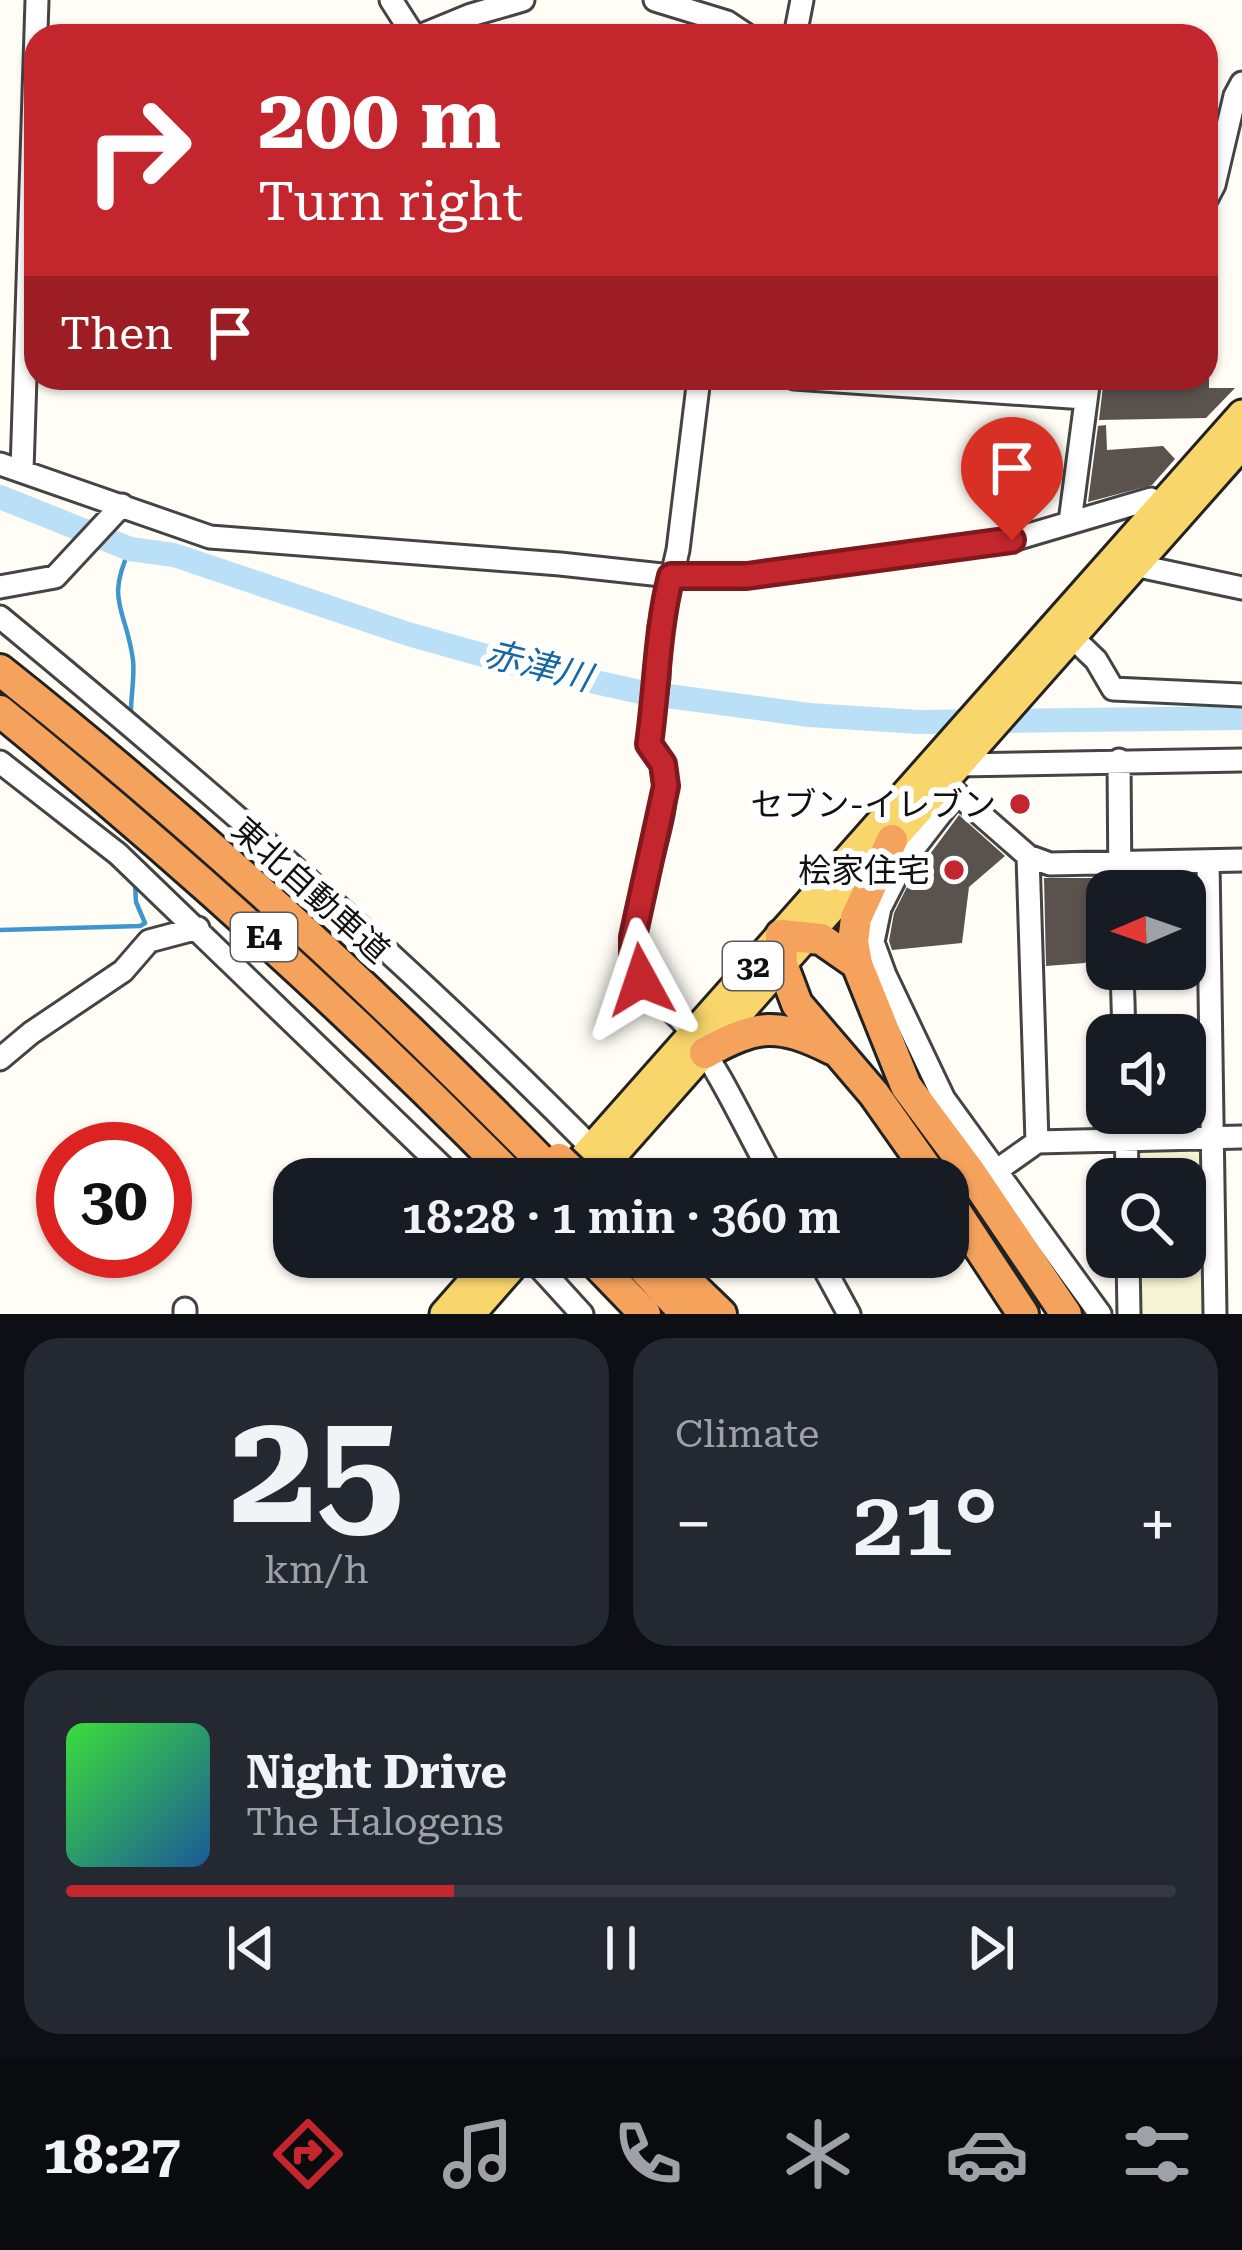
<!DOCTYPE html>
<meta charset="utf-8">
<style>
:root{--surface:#171b24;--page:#242831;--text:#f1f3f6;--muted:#9ea1a6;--line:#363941;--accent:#c4262e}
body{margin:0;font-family:"Roboto Serif","Noto Sans JP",serif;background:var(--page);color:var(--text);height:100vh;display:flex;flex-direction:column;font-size:45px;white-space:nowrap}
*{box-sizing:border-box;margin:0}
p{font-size:39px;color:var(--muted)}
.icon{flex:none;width:66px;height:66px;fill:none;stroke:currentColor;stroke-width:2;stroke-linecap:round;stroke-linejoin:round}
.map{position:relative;height:1314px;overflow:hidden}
.sheet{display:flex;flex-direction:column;gap:24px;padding:24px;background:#0d0f14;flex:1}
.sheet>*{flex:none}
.guide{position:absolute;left:24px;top:24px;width:1194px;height:366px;border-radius:36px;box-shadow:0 3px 9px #0004;background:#c4262e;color:#fff;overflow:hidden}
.needle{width:78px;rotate:268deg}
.tools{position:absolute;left:1086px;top:870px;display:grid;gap:24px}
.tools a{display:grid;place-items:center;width:120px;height:120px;border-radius:24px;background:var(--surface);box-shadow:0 3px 9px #0004;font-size:60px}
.speed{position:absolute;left:36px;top:1122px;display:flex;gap:24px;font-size:60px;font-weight:700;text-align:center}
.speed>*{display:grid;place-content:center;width:156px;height:156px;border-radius:50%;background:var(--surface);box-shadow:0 3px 9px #0004;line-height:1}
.speed .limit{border:18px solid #d22;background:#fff;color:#111}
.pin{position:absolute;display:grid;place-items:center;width:102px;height:102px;color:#fff;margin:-123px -51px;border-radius:50% 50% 50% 0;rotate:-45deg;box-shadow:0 0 12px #0007}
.pin .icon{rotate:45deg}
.me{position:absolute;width:132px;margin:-66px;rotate:355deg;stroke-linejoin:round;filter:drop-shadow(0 0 9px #0008)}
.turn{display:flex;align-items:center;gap:42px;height:252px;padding:0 36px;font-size:54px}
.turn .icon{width:156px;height:156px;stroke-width:2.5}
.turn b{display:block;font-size:84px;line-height:102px}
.then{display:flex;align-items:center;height:114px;padding:0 36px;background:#0003;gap:24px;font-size:45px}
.big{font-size:90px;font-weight:600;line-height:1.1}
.sheet .card{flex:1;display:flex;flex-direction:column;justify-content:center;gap:18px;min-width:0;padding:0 42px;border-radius:36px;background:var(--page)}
.sheet .dial{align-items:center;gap:0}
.dial b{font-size:156px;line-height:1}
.song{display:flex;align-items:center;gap:36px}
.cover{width:144px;height:144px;border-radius:18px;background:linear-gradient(135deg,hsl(120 70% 55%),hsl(210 70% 35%))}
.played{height:12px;border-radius:6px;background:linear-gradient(90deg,var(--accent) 35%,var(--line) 35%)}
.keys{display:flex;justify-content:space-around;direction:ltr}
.heat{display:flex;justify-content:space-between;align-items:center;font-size:66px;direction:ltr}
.sheet .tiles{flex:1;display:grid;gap:24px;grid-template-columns:1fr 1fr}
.card:last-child{grid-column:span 2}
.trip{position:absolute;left:273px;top:1158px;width:696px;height:120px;border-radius:36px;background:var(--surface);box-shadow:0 3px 9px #0004;font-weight:600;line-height:120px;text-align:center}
.dock{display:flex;height:192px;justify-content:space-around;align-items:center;background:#090b0e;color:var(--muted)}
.dock .icon{width:84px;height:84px}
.dock .current{color:var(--accent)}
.dock b{font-size:54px;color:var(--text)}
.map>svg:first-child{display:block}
</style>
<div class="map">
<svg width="1242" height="1314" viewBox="0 0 1242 1314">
<rect width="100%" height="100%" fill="#fffdf5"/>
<path fill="#f6f3d4" d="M1206,1149l4,165h-68l-2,-57h45v-78h-47v-28z"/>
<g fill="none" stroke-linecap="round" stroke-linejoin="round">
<path stroke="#3f96cf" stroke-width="4.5" d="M130,549c-25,53 -4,59 3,111 2,19 -3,39 -2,58
M0,930l140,-4 5,-3 -9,-21 -1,-18"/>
<path stroke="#b9e0f7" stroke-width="24" d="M0,497l130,52 44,6 234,79 114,32 123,27 164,22 110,7 323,-4"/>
</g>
<path fill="#5a524d" d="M1165,378h44v10h26l-29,30 -107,2 4,-34 62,-2z
M1106,425l1,25 56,-4 12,13 -23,26 -64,17 10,-76z
M959,815l46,41 -36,31 -7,56 -70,7 -3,-9 5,-28 16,-32z
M1044,878h56l4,63 -19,22 -39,3z"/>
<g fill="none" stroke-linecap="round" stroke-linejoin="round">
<defs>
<path id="minor" d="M391,0l23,36
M655,0l72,22 21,14
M420,36l51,-21 52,-15
M795,36l7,-36
M1206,200l8,-15 21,-89 7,-13
M699,378l-21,172 -18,77 -2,51 -9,66c5,7 12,15 14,23 13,46 -35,137 -30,190 3,31 37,47 55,71 34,46 58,101 86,151
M794,378l291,20
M0,464l210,73 350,27 111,12h76l265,-36 139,-41 18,8
M22,471l15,-471
M1070,522l19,-144
M1134,565l108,23
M0,587l55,-10 67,-72
M0,617c205,169 405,342 592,531
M1071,636l25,24 17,29 129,6
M1119,760l1,131
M0,762l118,92 337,325
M958,765l284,-5
M947,785l81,71 22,8 192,-4
M956,794l-52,67 -24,47 -7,34 12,33 59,124 156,215
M1028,856l9,286
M1208,861l7,453
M1122,969l2,66
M0,1059l31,-26 92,-62 26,-30 49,-13
M1126,1113l1,66
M996,1171l41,-29 205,-5
M530,1257l52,57
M818,1257l31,57
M1128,1257l1,57
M185,1309v5"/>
<path id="major" d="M564,1179l678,-765
M592,1179l650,-734
M444,1314l50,-57
M471,1314l50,-57"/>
<path id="highway" d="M0,670c198,157 383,329 559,509
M0,711c180,147 351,302 514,468
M892,840l-36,78 -3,24 4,22 49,122 64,86 96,142
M857,964l-36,-25 -40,-4 1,29 15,40 77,90 60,85
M705,1053c53,-29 72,-31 127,-4
M948,1200l75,114
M590,1257l55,57
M633,1257l53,57
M662,1257l59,57"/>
</defs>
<use href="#minor" stroke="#444" stroke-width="27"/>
<use href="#major" stroke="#222" stroke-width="33"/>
<use href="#highway" stroke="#222" stroke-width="36"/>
<use href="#minor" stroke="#fff" stroke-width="21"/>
<use href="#major" stroke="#f9d66b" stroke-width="27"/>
<use href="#highway" stroke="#f5a25d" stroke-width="30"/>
<defs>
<path id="highway-bridge" d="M559,1159l21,20"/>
</defs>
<use href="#highway-bridge" stroke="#222" stroke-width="36" stroke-linecap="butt"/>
<use href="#highway-bridge" stroke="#f5a25d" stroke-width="30"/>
</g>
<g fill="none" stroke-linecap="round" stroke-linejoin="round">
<defs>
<path id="route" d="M641,980l-8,-20v-23l33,-151 -3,-22 -14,-20c8,-56 8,-113 22,-168h76l265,-36"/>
</defs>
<use href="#route" stroke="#7f191e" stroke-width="30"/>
<use href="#route" stroke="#c4262e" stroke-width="21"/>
</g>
<g fill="#c4262e" stroke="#fff" stroke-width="4.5">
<circle cx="1020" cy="804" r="12"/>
<circle cx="954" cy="870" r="12"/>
</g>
<g text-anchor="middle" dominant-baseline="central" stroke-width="12" stroke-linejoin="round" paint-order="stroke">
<g fill="#fff" stroke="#585858" stroke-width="3">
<rect x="231" y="913" width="66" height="48" rx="9"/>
<rect x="723" y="942" width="60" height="48" rx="9"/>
</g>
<g font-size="30" font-weight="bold" fill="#111">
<text x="264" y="937">E4</text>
<text x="753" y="966">32</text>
</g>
<g font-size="33" fill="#111" stroke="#fff" text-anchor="end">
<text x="996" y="804">セブン-イレブン</text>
<text x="930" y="870">桧家住宅</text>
</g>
<g font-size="33" fill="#111" stroke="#fff">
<text transform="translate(311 890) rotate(42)">東北自動車道</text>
</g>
<g font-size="36" font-style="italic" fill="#1768a6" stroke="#fff">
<text transform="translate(538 666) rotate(14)">赤津川</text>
</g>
</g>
</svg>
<div class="tools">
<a><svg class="needle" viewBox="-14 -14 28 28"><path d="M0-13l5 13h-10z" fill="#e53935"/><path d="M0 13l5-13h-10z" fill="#9ea1a6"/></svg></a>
<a><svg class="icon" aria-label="sound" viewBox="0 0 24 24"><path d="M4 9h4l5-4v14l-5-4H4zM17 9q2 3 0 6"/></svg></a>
<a><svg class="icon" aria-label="search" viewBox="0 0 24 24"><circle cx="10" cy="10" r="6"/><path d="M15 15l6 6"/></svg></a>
</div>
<div class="speed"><div class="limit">30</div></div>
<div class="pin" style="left:1012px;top:540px;background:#d93025"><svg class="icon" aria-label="arrive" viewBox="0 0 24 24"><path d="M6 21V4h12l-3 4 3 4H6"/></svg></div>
<svg class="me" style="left:641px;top:980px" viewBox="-20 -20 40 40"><path d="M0-17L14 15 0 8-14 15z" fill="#c4262e" stroke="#fff" stroke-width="4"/></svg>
<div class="trip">18:28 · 1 min · 360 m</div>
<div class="guide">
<div class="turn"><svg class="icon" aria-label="right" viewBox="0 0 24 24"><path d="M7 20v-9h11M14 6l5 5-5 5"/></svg><div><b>200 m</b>Turn right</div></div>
<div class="then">Then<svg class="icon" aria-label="arrive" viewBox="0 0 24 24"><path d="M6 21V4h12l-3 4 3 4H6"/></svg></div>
</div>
</div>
<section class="sheet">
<div class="tiles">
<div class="card dial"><b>25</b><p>km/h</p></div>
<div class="card"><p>Climate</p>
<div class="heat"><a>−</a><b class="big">21°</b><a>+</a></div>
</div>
<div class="card">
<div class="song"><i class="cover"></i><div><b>Night Drive</b><p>The Halogens</p></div></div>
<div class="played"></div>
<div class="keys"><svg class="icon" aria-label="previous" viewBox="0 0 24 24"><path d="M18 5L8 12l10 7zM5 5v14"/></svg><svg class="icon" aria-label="pause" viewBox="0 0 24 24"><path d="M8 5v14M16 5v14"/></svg><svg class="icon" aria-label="next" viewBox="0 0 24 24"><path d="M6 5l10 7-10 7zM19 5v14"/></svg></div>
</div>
</div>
</section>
<nav class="dock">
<b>18:27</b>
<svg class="icon current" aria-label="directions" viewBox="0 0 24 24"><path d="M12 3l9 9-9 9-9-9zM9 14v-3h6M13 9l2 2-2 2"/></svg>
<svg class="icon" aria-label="music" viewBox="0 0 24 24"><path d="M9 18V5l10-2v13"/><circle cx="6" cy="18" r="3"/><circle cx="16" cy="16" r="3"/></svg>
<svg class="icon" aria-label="phone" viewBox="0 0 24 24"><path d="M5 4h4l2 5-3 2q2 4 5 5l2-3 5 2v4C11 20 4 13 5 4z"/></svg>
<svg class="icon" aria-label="climate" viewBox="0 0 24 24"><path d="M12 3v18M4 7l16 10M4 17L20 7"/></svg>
<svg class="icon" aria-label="car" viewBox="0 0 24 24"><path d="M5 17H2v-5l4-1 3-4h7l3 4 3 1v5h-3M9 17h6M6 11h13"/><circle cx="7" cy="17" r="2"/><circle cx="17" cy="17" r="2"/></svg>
<svg class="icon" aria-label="filters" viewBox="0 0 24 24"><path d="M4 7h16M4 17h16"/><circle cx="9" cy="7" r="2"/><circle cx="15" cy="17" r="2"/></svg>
</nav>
